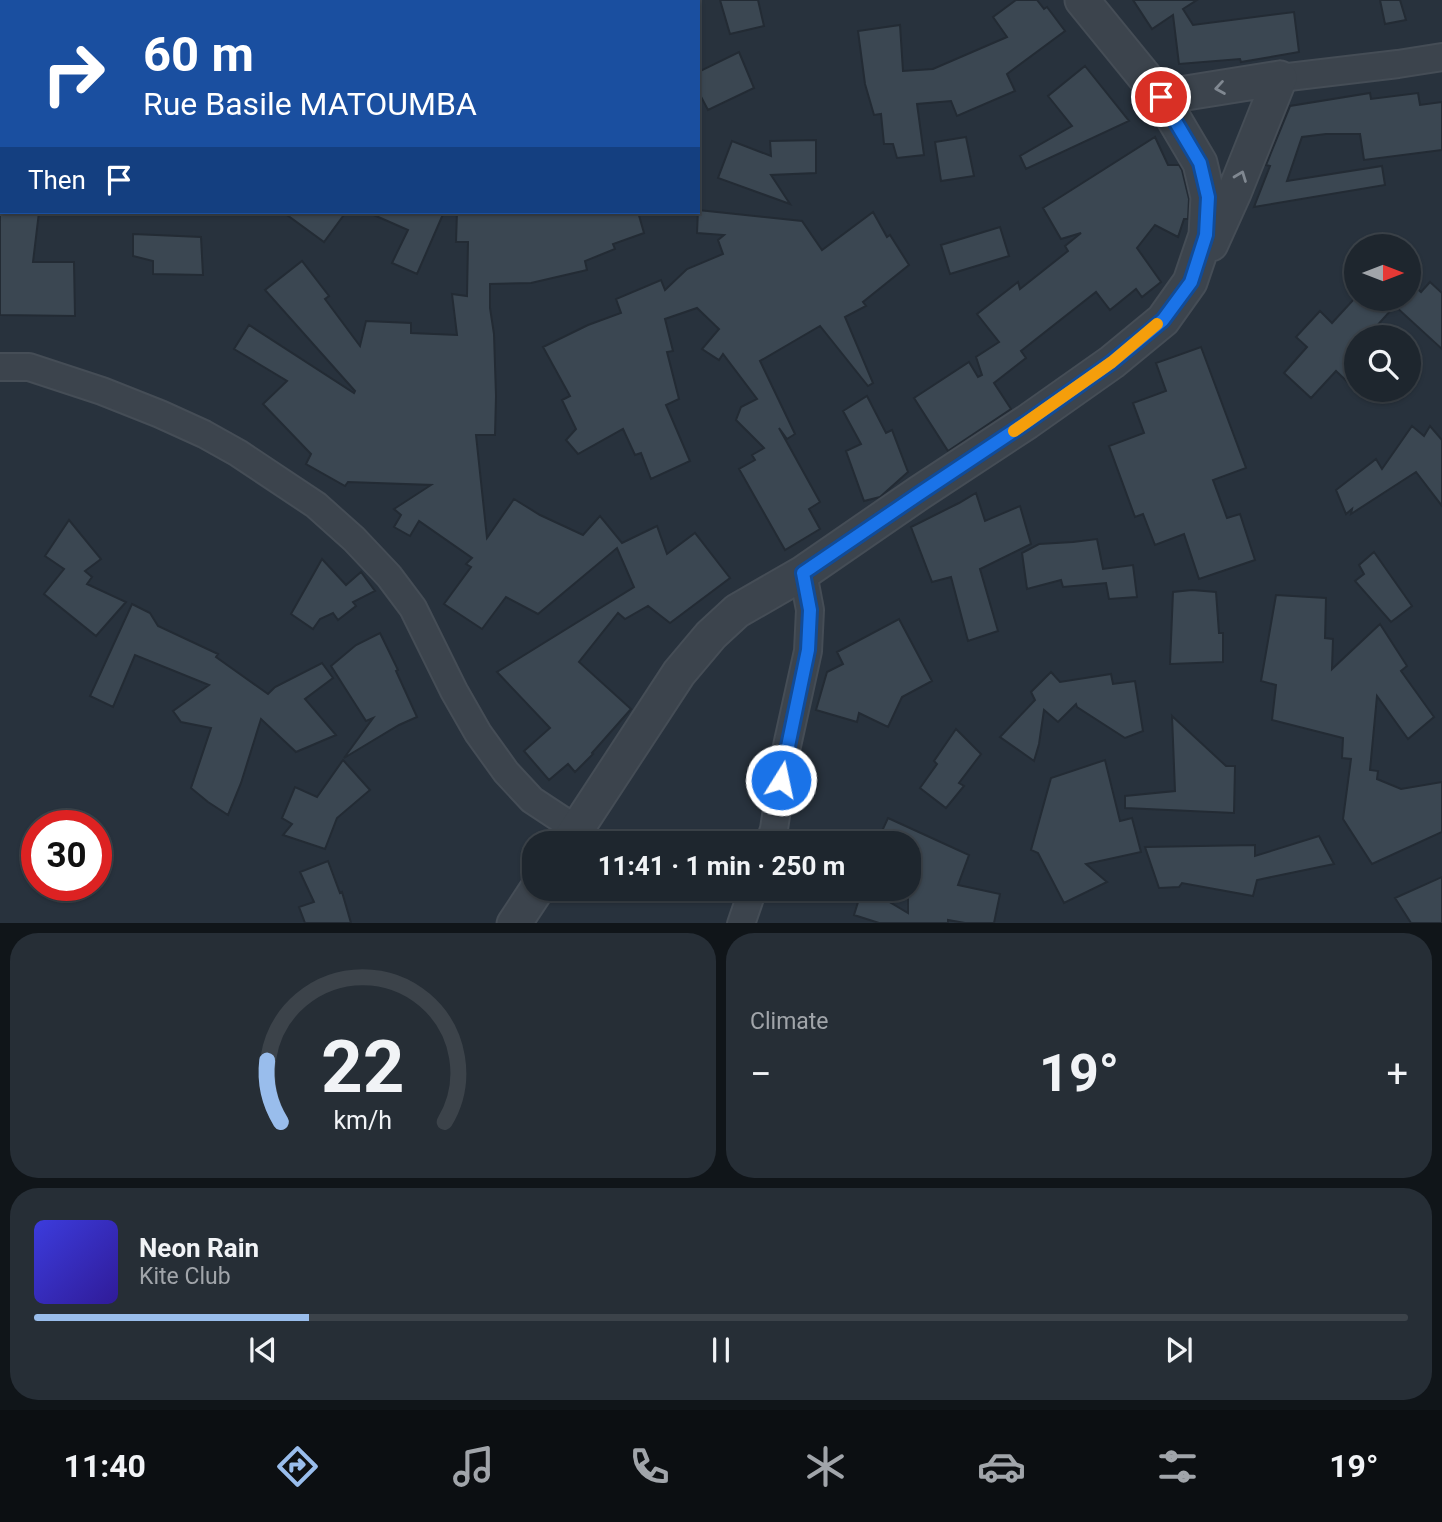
<!DOCTYPE html>
<meta charset="utf-8">
<style>
:root{--surface:#1e262e;--page:#262e36;--text:#f1f3f6;--muted:#a1a5aa;--line:#3c434a;--accent:#99bdec}
body{margin:0;font-family:Roboto,sans-serif;background:var(--page);color:var(--text);height:100vh;display:flex;flex-direction:column;font-size:26px;white-space:nowrap}
*{box-sizing:border-box;margin:0}
p{font-size:23px;color:var(--muted)}
.icon{flex:none;width:38px;height:38px;fill:none;stroke:currentColor;stroke-width:2;stroke-linecap:round;stroke-linejoin:round}
.map{position:relative;height:923px;overflow:hidden}
.sheet{display:flex;flex-direction:column;gap:10px;padding:10px;background:#101519;flex:1}
.sheet>*{flex:none}
.hud{position:absolute;left:0px;top:0px;width:700px;height:214px;box-shadow:0 2px 5px #0004,0 0 0 2px var(--line);background:#1a4fa0;color:#fff;overflow:hidden}
.needle{width:46px;rotate:90deg}
.fabs{position:absolute;left:1344px;top:234px;display:grid;gap:14px}
.fabs a{display:grid;place-items:center;width:77px;height:77px;border-radius:50%;background:var(--surface);box-shadow:0 2px 5px #0004,0 0 0 2px var(--line);font-size:35px}
.speed{position:absolute;left:21px;top:810px;display:flex;gap:14px;font-size:35px;font-weight:700;text-align:center}
.speed>*{display:grid;place-content:center;width:91px;height:91px;border-radius:50%;background:var(--surface);box-shadow:0 2px 5px #0004,0 0 0 2px var(--line);line-height:1}
.speed .limit{border:10px solid #d22;background:#fff;color:#111}
.pin{position:absolute;display:grid;place-items:center;width:60px;height:60px;color:#fff;margin:-30px;border:4px solid #fff;border-radius:50%;box-shadow:0 2px 7px #0007}
.me{position:absolute;width:77px;margin:-38px;rotate:10deg;stroke-linejoin:round;filter:drop-shadow(0 0 5px #0008)}
.turn{display:flex;align-items:center;gap:24px;height:147px;padding:0 28px;font-size:32px}
.turn .icon{width:91px;height:91px;stroke-width:2.5}
.turn b{display:block;font-size:49px;line-height:60px}
.then{display:flex;align-items:center;height:66px;padding:0 28px;background:#0003;gap:14px;font-size:26px}
.big{font-size:52px;font-weight:700;line-height:1.1}
.sheet .card{flex:1;display:flex;flex-direction:column;justify-content:center;gap:10px;min-width:0;padding:0 24px;border-radius:28px;background:var(--page)}
.sheet .dial{align-items:center;gap:0}
.dial svg{height:182px;overflow:visible;fill:none;stroke:var(--line);stroke-width:7;stroke-linecap:round;text-anchor:middle}
.dial text{fill:var(--text);stroke:none}
.song{display:flex;align-items:center;gap:21px}
.cover{width:84px;height:84px;border-radius:10px;background:linear-gradient(135deg,hsl(240 70% 55%),hsl(250 70% 35%))}
.played{height:7px;border-radius:4px;background:linear-gradient(90deg,var(--accent) 20%,var(--line) 20%)}
.keys{display:flex;justify-content:space-around;direction:ltr}
.heat{display:flex;justify-content:space-between;align-items:center;font-size:38px;direction:ltr}
.sheet .tiles{flex:1;display:grid;gap:10px;grid-template-columns:1fr 1fr}
.card:last-child{grid-column:span 2}
.trip{position:absolute;left:522px;top:831px;width:399px;height:70px;border-radius:28px;background:var(--surface);box-shadow:0 2px 5px #0004,0 0 0 2px var(--line);font-weight:700;line-height:70px;text-align:center}
.tab-bar{display:flex;height:112px;justify-content:space-around;align-items:center;background:#0c0f12;color:var(--muted)}
.tab-bar .icon{width:49px;height:49px}
.tab-bar .selected{color:var(--accent)}
.tab-bar b{font-size:32px;color:var(--text)}
.map>svg:first-child{display:block}
</style>
<div class="map">
<svg width="1442" height="924" viewBox="0 0 1442 924">
<rect width="100%" height="100%" fill="#28323d"/>
<path fill="#3b4752" stroke="#232b34" stroke-width="2" d="M720,0h38l6,26 -34,8z
M1016,0h21l7,9 3,-2 18,24 -58,43 8,17 -58,25 -6,-15 -34,3 7,51 -27,3 -4,-14h-9l-3,-30 -7,1 -9,-31 -7,-53 42,-6 3,46 30,-2 74,-32 -14,-20z
M1133,0h64l-14,9 10,16 101,-13 5,40 -58,10 -1,-3 -61,5 -6,-49 -21,14z
M1380,0h20l6,20 -21,4z
M739,52l15,36 -46,22 -10,-19v-19z
M1085,66l44,55 -103,48 -6,-13 52,-30 -24,-30z
M1370,93l1,6 47,-6 2,12 22,-3v48l-78,10 -4,-26h-34l-24,3 -15,44 95,-15 3,19 -131,22 16,-41 -4,-1 24,-59z
M966,137l8,39 -33,5 -6,-39z
M1155,137l13,28h11l3,5 7,29 -1,20h-4l-6,18 -23,-12 -18,23 24,34 -19,15 -6,-8 -26,21 -14,-18 -75,59 5,7 -32,25 17,26 -63,42 -34,-53 55,-36 9,15 4,-2 -6,-18 23,-15 -22,-28 41,-32 2,7 48,-38 -3,-5 16,-13 -20,6 -18,-31z
M816,140v33l-45,2 19,29 -72,-26 14,-37 39,15 -1,-15z
M698,210l104,11 20,29 51,-38 14,25 3,-2 19,30 -46,37 3,4 -21,11 28,66 -5,3 -48,-60 -60,35 35,73 -8,5 -8,-11 41,74 -11,7 11,20 -35,21 -46,-81 16,-9 -3,-5 12,-7 -28,-28 5,-13 16,-8 -34,-45 -4,6 -17,-11 17,-20 -22,-21 -32,11 8,32 -6,1 12,47 -13,6 24,56 -39,18 -10,-26 -6,2 -12,-26 -45,25 -12,-14 10,-11 -14,-29 8,-4 -27,-49 45,-22 33,-12 -5,-14 45,-19 4,10 22,-21 36,-15 -5,-14 6,-5 -27,-2z
M0,212h39l-6,50h41l1,54 -75,-1z
M283,212h63l-22,30z
M367,212h77l-27,62 -25,-11 16,-33z
M457,212h181l6,21 -31,11 2,5 -30,12 2,9 -56,13 -41,1v24l4,26 2,62 -1,39h-19l11,103 27,-39 26,16 43,20 17,-19 22,27 35,-17 10,28 28,-21 35,45 -60,45 -22,-17 -23,13 -7,-6 -39,49 52,47 -39,44 1,1 -18,18 -7,-8 -19,16 -25,-29 26,-23 -53,-56 137,-85 -17,-39 -79,66 -32,-17 -24,32 -38,-25 27,-37 -5,-3 6,-6 -53,-37 -9,15 -16,-9 7,-12 -7,-6 37,-24 -83,-3 -3,4 -39,-22 5,-10 -48,-50 24,-23 -53,-32 15,-24 105,68 1,-2 -90,-101 37,-29 27,35 -4,3 35,47 6,-25 45,2v10l46,2 -5,-41 15,2 1,-54h-12z
M1000,227l9,29 -59,18 -9,-29z
M133,234l68,3 2,38 -50,-1v-13l-20,-5z
M1430,282l12,11v56l-47,-43 6,-7h8v-9l4,-5 8,7z
M1354,299h47l-35,39h-10v52l-20,-19 -25,27 -27,-25 23,-26 -11,-10 24,-26 12,12z
M1201,347l45,121 -33,12 14,38 13,-4 15,46 -56,19 -15,-45 -29,11 -12,-31 -8,3 -26,-71 35,-13 -11,-30 33,-12 -10,-28z
M867,396l19,37 6,-3 16,42 -28,25 -16,4 -18,-50 15,-7 -18,-33z
M1412,426l12,10 6,-10 12,14v66l-26,-34 -65,42 1,-5 -6,5 -10,-24 40,-31 6,10z
M976,493l9,28 35,-15 11,38 -51,25 18,62 -30,10 -17,-64 -19,5 -21,-55 48,-24z
M69,520l32,39 -16,12 7,6 -5,7 39,18 -30,34 -52,-42 20,-25 -19,-13z
M1097,539l6,30 30,-4 4,32 -28,2 -3,-16 -43,4 -2,-7 -34,9 -5,-36 17,-9 34,-2z
M1374,552l38,54 -21,16 -36,-41 9,-7 -5,-9z
M322,559l24,26 15,-13 14,19 -22,11 3,4 -18,14 -5,-7 -13,6 -7,10 -22,-15z
M1192,590l24,2 3,41h4v29l-53,2 3,-72z
M1276,595l50,3 -1,40 8,1 -1,30 48,-45 27,42 -6,5 33,46 -26,22 -31,-43 -7,74 8,1 -1,8 24,10 41,-7v50l-70,32 -29,-45 8,-60 -9,-1 1,-20 -71,-18 4,-35 -15,-4z
M132,604l18,9 8,13 60,28 -2,3 52,37 7,-7 47,-24 11,15 -28,21 31,36 -40,17 -35,-33 -20,64 -13,32 -20,-13 -17,-14 20,-60 -30,-6 -8,-11 36,-26 -74,-30 -22,52 -23,-11z
M899,619l33,62 -30,16 -14,30 -29,-14 -2,9 -41,-12 11,-38 16,-8 -6,-12z
M380,633l18,37 -2,1 21,46 -18,8 -55,33 29,-40 -7,3 -35,-55 25,-21z
M1051,672l9,10 51,-8 2,10 22,-3 8,50 -18,7 -48,-31 -1,-3 -18,18 -14,-12 -5,34 -5,17 -34,-24 35,-37 -4,-8z
M1172,716l54,50h9l-1,47 -109,-5v-12l50,-5z
M956,729l25,25 -22,29 5,3 -18,22 -26,-20 17,-24 -3,-3z
M343,760l27,30 -33,28 -12,31 -42,-14 9,-11 -10,-6 13,-31 22,10z
M1105,760l15,61 12,-3 9,34 -55,12 21,18 -43,21 -26,-50 -7,-3 20,-72z
M888,818l81,37 -11,30 42,9 -6,29h-29l-17,-3v3h-69l-25,-8 5,-16 12,-8 37,22v-69h-32z
M1319,836l15,28 -77,16 -4,16 -71,-13 -3,4 -20,1 -14,-41 110,-2v11z
M328,861l12,32 2,-1 9,31h-46l-6,-16 15,-5 -14,-30z
M1442,877v46h-31l-16,-25z"/>
<g fill="none" stroke-linecap="round" stroke-linejoin="round">
<defs>
<path id="minor" d="M1280,78l118,-14 44,-7
M0,367h29l73,24 58,23 44,20 34,19 78,52 38,34 35,37 24,32 41,83 24,42 28,39 26,28 44,29
M769,844l5,-15 11,-74 23,-104 2,-41 -7,-37
M741,924l12,-35"/>
<path id="tertiary" d="M1161,97l119,-19
M1211,244l23,-51 46,-115
M567,844l112,-171 32,-38 26,-24 66,-38 116,-80 108,-71 85,-60 51,-42 27,-38 16,-47 2,-38 -8,-34 -39,-66 -79,-97
M514,924l23,-35"/>
</defs>
<use href="#minor" stroke="#454d56" stroke-width="30"/>
<use href="#tertiary" stroke="#454d56" stroke-width="37"/>
<use href="#minor" stroke="#3c444d" stroke-width="26"/>
<use href="#tertiary" stroke="#3c444d" stroke-width="33"/>
</g>
<defs><path id="oneway-chevron" d="M-2-3.5L2.5 0L-2 3.5" fill="none" stroke-width="1.6" stroke-linecap="round" stroke-linejoin="round" transform="scale(1.75)"/></defs>
<g stroke="#808891">
<use href="#oneway-chevron" transform="translate(1220 88) rotate(171)"/>
<use href="#oneway-chevron" transform="translate(1241 176) rotate(-69)"/>
</g>
<g fill="none" stroke-linecap="round" stroke-linejoin="round">
<defs>
<path id="route" d="M781,780l27,-130 2,-40 -7,-37 116,-79 108,-72 85,-60 51,-42 28,-38 15,-47 2,-38 -8,-34 -39,-66"/>
</defs>
<use href="#route" stroke="#114b97" stroke-width="18"/>
<use href="#route" stroke="#1a73e8" stroke-width="12"/>
<path stroke="#f59e0b" stroke-width="12" d="M1014,431l98,-69 45,-38"/>
</g>
</svg>
<div class="fabs">
<a><svg class="needle" viewBox="-14 -14 28 28"><path d="M0-13l5 13h-10z" fill="#e53935"/><path d="M0 13l5-13h-10z" fill="#a1a5aa"/></svg></a>
<a><svg class="icon" aria-label="search" viewBox="0 0 24 24"><circle cx="10" cy="10" r="6"/><path d="M15 15l6 6"/></svg></a>
</div>
<div class="speed"><div class="limit">30</div></div>
<div class="pin" style="left:1161px;top:97px;background:#d93025"><svg class="icon" aria-label="arrive" viewBox="0 0 24 24"><path d="M6 21V4h12l-3 4 3 4H6"/></svg></div>
<svg class="me" style="left:781px;top:780px" viewBox="-20 -20 40 40"><circle r="17" fill="#1a73e8" stroke="#fff" stroke-width="3"/><path d="M0-11L8 9 0 5-8 9z" fill="#fff"/></svg>
<div class="trip">11:41 · 1 min · 250 m</div>
<div class="hud">
<div class="turn"><svg class="icon" aria-label="right" viewBox="0 0 24 24"><path d="M7 20v-9h11M14 6l5 5-5 5"/></svg><div><b>60 m</b>Rue Basile MATOUMBA</div></div>
<div class="then">Then<svg class="icon" aria-label="arrive" viewBox="0 0 24 24"><path d="M6 21V4h12l-3 4 3 4H6"/></svg></div>
</div>
</div>
<section class="sheet">
<div class="tiles">
<div class="card dial"><svg viewBox="0 0 100 80">
<path d="M14 69A42 42 0 1 1 86 69"/>
<path d="M14 69A42 42 0 0 1 8 42" stroke="#99bdec"/>
<text x="50" y="56" font-size="32" font-weight="700">22</text>
<text x="50" y="72" font-size="11">km/h</text>
</svg></div>
<div class="card"><p>Climate</p>
<div class="heat"><a>−</a><b class="big">19°</b><a>+</a></div>
</div>
<div class="card">
<div class="song"><i class="cover"></i><div><b>Neon Rain</b><p>Kite Club</p></div></div>
<div class="played"></div>
<div class="keys"><svg class="icon" aria-label="previous" viewBox="0 0 24 24"><path d="M18 5L8 12l10 7zM5 5v14"/></svg><svg class="icon" aria-label="pause" viewBox="0 0 24 24"><path d="M8 5v14M16 5v14"/></svg><svg class="icon" aria-label="next" viewBox="0 0 24 24"><path d="M6 5l10 7-10 7zM19 5v14"/></svg></div>
</div>
</div>
</section>
<nav class="tab-bar">
<b>11:40</b>
<svg class="icon selected" aria-label="directions" viewBox="0 0 24 24"><path d="M12 3l9 9-9 9-9-9zM9 14v-3h6M13 9l2 2-2 2"/></svg>
<svg class="icon" aria-label="music" viewBox="0 0 24 24"><path d="M9 18V5l10-2v13"/><circle cx="6" cy="18" r="3"/><circle cx="16" cy="16" r="3"/></svg>
<svg class="icon" aria-label="phone" viewBox="0 0 24 24"><path d="M5 4h4l2 5-3 2q2 4 5 5l2-3 5 2v4C11 20 4 13 5 4z"/></svg>
<svg class="icon" aria-label="climate" viewBox="0 0 24 24"><path d="M12 3v18M4 7l16 10M4 17L20 7"/></svg>
<svg class="icon" aria-label="car" viewBox="0 0 24 24"><path d="M5 17H2v-5l4-1 3-4h7l3 4 3 1v5h-3M9 17h6M6 11h13"/><circle cx="7" cy="17" r="2"/><circle cx="17" cy="17" r="2"/></svg>
<svg class="icon" aria-label="filters" viewBox="0 0 24 24"><path d="M4 7h16M4 17h16"/><circle cx="9" cy="7" r="2"/><circle cx="15" cy="17" r="2"/></svg>
<b>19°</b>
</nav>
